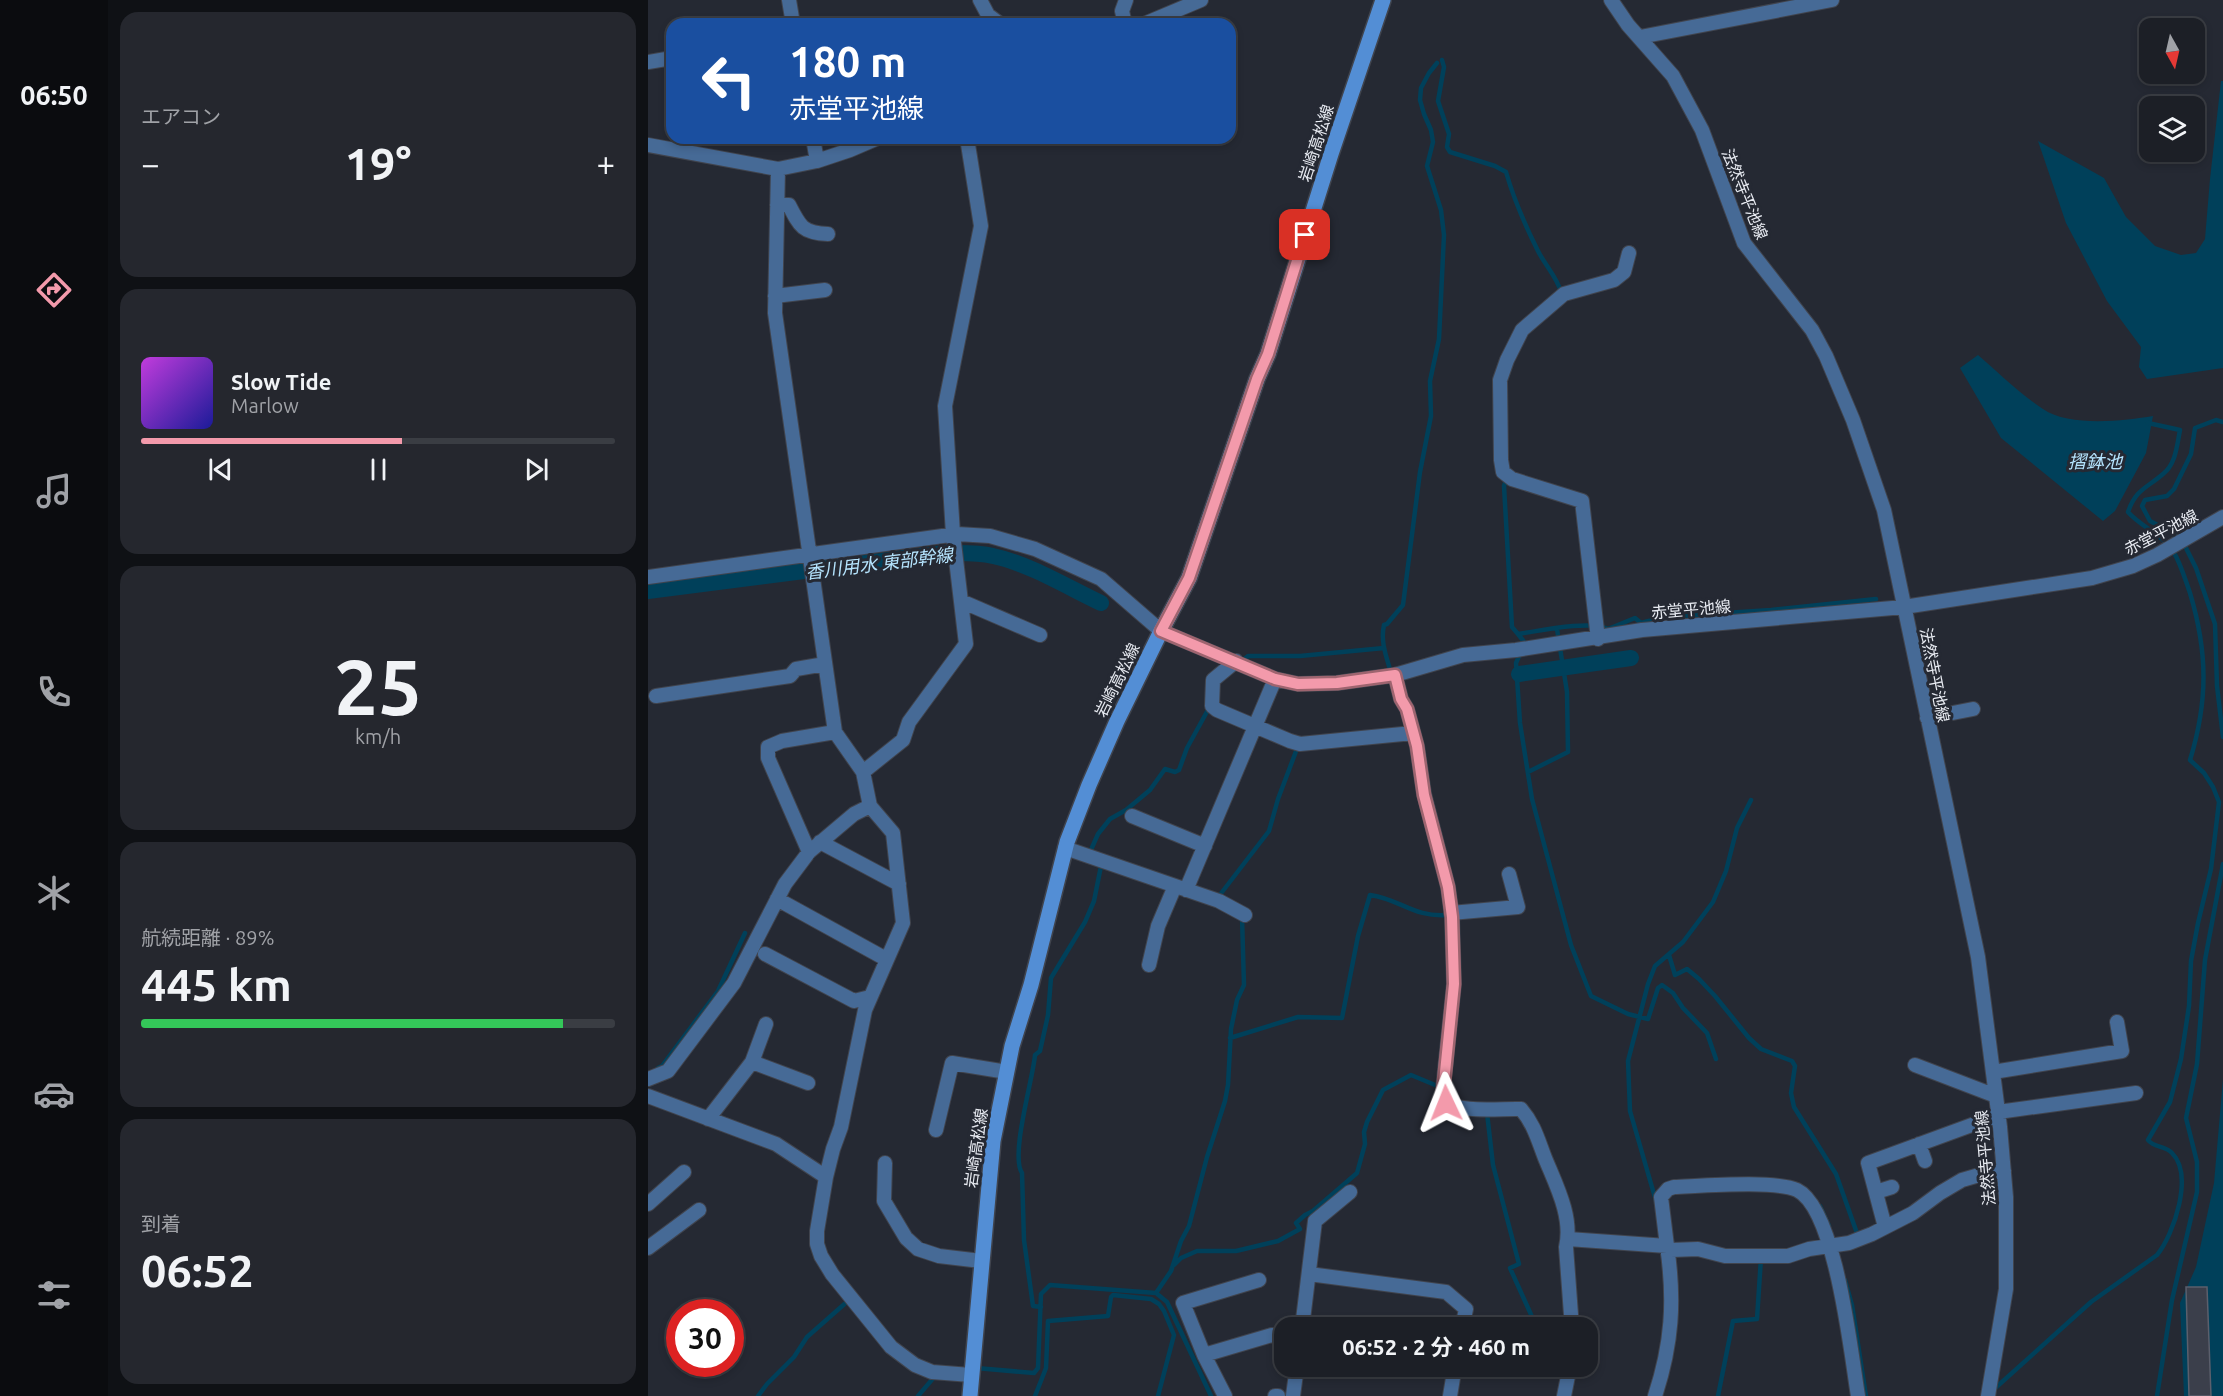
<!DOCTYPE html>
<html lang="ja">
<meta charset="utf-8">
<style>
:root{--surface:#1c1f26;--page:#25272e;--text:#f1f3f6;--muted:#a0a2a7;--line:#3a3d43;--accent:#f39aab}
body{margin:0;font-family:Ubuntu,"Noto Sans JP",sans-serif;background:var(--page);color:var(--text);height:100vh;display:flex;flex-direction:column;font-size:22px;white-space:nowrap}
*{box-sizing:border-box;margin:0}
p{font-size:20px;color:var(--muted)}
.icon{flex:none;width:33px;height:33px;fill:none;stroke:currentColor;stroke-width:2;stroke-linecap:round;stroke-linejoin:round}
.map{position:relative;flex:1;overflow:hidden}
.side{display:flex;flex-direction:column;gap:12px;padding:12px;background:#0f1115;width:540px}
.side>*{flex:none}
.guide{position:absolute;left:18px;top:18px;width:570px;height:126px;border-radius:18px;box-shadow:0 3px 9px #0003,0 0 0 2px var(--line);background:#1a4fa0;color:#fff;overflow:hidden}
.needle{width:39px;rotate:172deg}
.buttons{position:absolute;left:1491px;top:18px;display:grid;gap:12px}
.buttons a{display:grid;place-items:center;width:66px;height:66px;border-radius:12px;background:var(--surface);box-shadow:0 3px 9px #0003,0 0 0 2px var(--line);font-size:30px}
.speed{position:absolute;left:18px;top:1299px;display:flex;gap:12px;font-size:30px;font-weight:700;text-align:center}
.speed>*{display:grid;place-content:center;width:78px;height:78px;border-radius:50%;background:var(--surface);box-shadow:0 3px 9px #0003,0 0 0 2px var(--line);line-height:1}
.speed .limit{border:9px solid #d22;background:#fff;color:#111}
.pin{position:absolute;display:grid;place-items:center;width:51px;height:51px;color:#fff;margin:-26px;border-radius:12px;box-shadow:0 3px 9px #0006}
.me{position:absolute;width:66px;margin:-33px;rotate:358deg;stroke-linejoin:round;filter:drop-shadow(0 0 4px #0008)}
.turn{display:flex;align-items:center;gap:21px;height:126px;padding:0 24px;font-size:27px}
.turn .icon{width:78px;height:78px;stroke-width:2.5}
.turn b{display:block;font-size:42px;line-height:51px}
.big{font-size:45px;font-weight:700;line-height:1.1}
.side .widget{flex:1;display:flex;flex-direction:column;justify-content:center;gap:9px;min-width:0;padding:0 21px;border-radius:18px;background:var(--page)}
.side .dial{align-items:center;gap:0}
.dial b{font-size:78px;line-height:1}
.song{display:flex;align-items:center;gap:18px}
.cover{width:72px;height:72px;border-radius:9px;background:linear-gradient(135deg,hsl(290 70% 55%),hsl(240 70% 35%))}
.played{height:6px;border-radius:3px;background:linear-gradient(90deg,var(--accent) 55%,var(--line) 55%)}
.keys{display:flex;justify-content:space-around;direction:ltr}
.heat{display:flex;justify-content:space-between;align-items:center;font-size:33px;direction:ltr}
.charge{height:9px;border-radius:4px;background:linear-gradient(90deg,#34c759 89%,var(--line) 0)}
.trip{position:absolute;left:626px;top:1317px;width:324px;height:60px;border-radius:18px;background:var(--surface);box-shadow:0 3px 9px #0003,0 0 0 2px var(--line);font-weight:700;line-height:60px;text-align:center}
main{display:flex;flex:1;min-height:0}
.tabs{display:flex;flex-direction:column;width:108px;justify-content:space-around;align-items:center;background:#0b0c0f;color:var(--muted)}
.tabs .icon{width:42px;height:42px}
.tabs .on{color:var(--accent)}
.tabs b{font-size:27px;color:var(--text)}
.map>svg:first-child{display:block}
</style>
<main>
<nav class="tabs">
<b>06:50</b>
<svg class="icon on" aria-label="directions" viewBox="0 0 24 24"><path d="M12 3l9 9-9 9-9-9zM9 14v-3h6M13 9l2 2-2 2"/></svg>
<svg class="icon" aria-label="music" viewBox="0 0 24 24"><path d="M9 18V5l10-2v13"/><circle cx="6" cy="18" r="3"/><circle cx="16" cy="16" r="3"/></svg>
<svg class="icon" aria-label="phone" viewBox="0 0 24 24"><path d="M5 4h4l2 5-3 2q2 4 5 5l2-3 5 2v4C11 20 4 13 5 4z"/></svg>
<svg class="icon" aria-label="climate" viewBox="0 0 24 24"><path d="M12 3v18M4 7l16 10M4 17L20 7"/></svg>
<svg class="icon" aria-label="car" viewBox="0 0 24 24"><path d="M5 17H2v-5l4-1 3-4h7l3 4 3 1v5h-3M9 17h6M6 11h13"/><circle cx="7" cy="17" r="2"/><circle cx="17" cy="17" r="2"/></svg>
<svg class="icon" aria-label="filters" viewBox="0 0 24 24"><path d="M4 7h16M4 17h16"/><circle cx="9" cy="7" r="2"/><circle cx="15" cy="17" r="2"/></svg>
</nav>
<section class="side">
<div class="widget"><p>エアコン</p>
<div class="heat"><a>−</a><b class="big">19°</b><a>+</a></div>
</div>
<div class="widget">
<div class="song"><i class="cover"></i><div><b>Slow Tide</b><p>Marlow</p></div></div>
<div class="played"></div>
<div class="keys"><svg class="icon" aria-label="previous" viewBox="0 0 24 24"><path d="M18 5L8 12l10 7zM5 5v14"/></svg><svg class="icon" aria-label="pause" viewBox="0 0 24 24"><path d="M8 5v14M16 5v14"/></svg><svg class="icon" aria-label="next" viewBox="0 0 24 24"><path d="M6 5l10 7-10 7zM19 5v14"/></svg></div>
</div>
<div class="widget dial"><b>25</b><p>km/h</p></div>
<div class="widget"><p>航続距離 · 89%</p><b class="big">445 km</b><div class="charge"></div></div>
<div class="widget"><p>到着</p><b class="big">06:52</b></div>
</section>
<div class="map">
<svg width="1575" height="1396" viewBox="0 0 1575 1396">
<rect width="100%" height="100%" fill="#252933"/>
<path fill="#00405a" d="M1573,81h2v287l-76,11 -8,-12 2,-20 -34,-46 -41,-78 -28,-82 66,37 22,39 29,29 26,9 15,-2 9,-14 5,-60z
M1330,355c21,18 42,39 65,54 26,18 80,12 110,7l-7,37 -31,58 -12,10 -102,-83 -41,-70z
M1575,1079v317h-39l-4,-93 16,-36 18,-84z"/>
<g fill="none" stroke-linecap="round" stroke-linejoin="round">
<path stroke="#00405a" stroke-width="4.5" d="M794,60l2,7 -6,34 11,33 -2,13 3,5 45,14 11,6c8,28 19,53 32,79 7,14 19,26 23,41
M1575,422l-7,-2 -21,8 -4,26 -17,35 -7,7 -22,4 -3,6 8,15 21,11 13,12 12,24 19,56 2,62 6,51
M859,477l-3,9 8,141 6,7c21,-3 71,-14 90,-5l27,-11 6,5 23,-6 107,-7 105,-11
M870,634l7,9 -9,20 4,60 12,76 39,146 20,51 37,18 20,5 10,-31 4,-3 11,8 10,15 24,25 9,26
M594,661l6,-5h52l84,-8
M743,673c-4,-15 -11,-31 -7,-48l3,-1 16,-19 17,-133 11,-56 -1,-35 9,-42 5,-104 -3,-25 -14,-44 6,-24 -2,-12 -7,-16 -4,-14 1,-12 8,-15 8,-10
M880,772l40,-20 -1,-60 -10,-63
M444,854l-2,-2 8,-18 12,-15 16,-9 24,-20 15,-21 10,3 4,-2 8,-22 22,-40
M573,897l-2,-1 50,-65 9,-32 20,-53
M1021,955l6,20 12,-6 12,10 16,17 34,42 12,11 31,12 3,5 -4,27 3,14 42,67 22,62
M582,1038l68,-21 44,1 16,-82 12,-41c30,4 44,23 78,20
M10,1068l4,-2 56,-75 27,-58
M839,1113l6,52 26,99 -9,4 23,51 28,1 3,8
M1008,1201l-26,-90 -2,-50 20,-77 7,-18 28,-24 30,-40 13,-31 11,-43 14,-28
M1172,1206l9,20
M526,1265l7,-7 16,-7h39l42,-10 22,-12 -4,-6 9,-8 8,-4 44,-38 8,-29 -1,-12 3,-10 16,-32 28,-15 29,12
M1197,1280l7,25 14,91
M508,1293l15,-22 10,-30 8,-15 18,-69 18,-56 3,-16 3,-56 6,-29 7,-15 -2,-68
M393,1307l-8,-1 -9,-66 -2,-67c-12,-18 11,-94 13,-118l5,-4 8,-36 3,-37 34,-56 9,-21 7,-35 -2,-3
M328,1368l58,5 4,-5 3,-74 9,-9 106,8 11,9 44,94
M1344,1391l99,-89 66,-47c17,-21 37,-80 15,-102 -7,-8 -18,-5 -24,-13l22,-38 11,-43 8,-53 2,-45 7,-38 13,-54 8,-67 -6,-15 -9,-14 -14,-13c18,-59 18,-107 0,-167 -5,-14 -9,-29 -17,-42 -11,-17 -32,-24 -45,-39 8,-23 19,-24 35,-38 13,-10 14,-29 17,-44l-32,-7
M110,1396l9,-12 27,-27 13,-20 42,-37
M270,1396l18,-21
M387,1396l11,-28 2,-47 60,-5 3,-19 2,-2 38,4 8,5 5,7 10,24 -16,61
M1070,1396l15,-75 24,-2 4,-61
M1509,1396l15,-96 25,-108v-30l-11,-44 11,-54 8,-104 18,-96"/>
<path stroke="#00405a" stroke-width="16" d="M0,591l297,-38c16,0 32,-1 48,3 37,8 74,31 108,47
M871,674l112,-16"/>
</g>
<path fill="#3b3f4b" stroke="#5b5f6c" stroke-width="1.5" d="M1538,1287h21l4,109h-22z"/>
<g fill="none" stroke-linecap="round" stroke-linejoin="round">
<defs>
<path id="minor" d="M141,0l4,24
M332,0l8,15 12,9
M963,0l17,25 45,51 29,54 42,113 68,87 14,26 27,64 31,90 94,447 22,170 6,70v92l-18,107
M477,24l-3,-13 4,-11
M496,24l57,-24
M992,37l192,-37
M0,62l24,-4
M165,138l4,23
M0,145l130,24 39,-8 33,-11 28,-12
M130,169l-3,144 60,419 28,40 7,34 23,27 10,90 -38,87 -24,117 -8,22 -7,28 -9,54v13l4,12 11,18 59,73 24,18 17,7 39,3
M129,205h12c11,22 14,28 39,29
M127,296l50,-6
M0,577l309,-43 33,2 45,13 66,30 60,52 114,48 23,5 39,-1 58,-8 68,-20 53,-5 126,-20 262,-23 188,-29 41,-12 24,-11 66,-38
M313,601l79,34
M950,639l-16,-138 -70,-22 -9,-7 -2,-12 -1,-80 7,-20 15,-30 42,-36 50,-14 10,-8 5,-19
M588,661l-23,19 -1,26 5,4 73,31 10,3 113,-11
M747,675l6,24 6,10 10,37 7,48 24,93 4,30 2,67 -11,105 1,11c12,14 59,8 77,9 13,15 17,31 24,49 11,27 28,59 21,89l6,81
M8,696l134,-20 6,-7 29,-5
M1279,718l46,-9
M215,772l40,-32 6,-18 57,-78 -13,-110 -8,-128 36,-180 -14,-88
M484,816l73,30
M172,842l79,42
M417,848l154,53 26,14
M161,852l-41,-94v-11l14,-6 53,-9
M538,890l89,-211
M129,899l109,60
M803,913l67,-6 -9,-33
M117,954l89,47 16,-4
M501,965l9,-39 17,-40
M104,1062l56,21
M1267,1065l81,31
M1345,1072l129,-21 -5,-29
M0,1079l20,-8 66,-88 51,-99 24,-32 45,-38 16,-8
M0,1096l128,48 50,33
M1350,1112l138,-19
M60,1119l44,-57 14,-38
M288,1130l16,-67 55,9
M1271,1144l6,17
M237,1163l-1,38 22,37 12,11 21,7 42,5
M1228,1192l16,-5
M0,1204l36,-32
M1237,1227l-17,-64 131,-48
M920,1239l99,7 -6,-49 7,-8 6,-2c27,-1 102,-7 123,3 39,19 54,164 61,206
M0,1248l51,-38
M661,1274l137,18 20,17 -4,19
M654,1328l13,-107 35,-29
M556,1355l68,-20
M577,1396l-21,-41 -21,-52 76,-23
M627,1396h3
M645,1396l4,-30
M802,1396l5,-30
M916,1396l6,-30
M1007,1396c17,-52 20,-95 12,-150l4,4 27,-1 27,7h63l21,-7 40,-6 23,-9 41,-21 27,-20 22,-13 24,-7 18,-2"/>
<path id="secondary" d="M322,1396l23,-255 19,-95 19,-61 36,-143 22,-57 28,-64 44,-90 28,-53 68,-199 11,-25 63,-200 52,-154"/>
</defs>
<use href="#minor" stroke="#40444e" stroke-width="16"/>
<use href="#secondary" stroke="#40444e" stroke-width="18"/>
<use href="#minor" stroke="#466a96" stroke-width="14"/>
<use href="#secondary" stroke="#538ed5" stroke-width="15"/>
</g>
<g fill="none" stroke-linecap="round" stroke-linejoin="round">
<defs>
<path id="route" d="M657,235l-37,119 -11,25 -68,199 -28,53 114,48 23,5 39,-1 58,-8 6,24 6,10 10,37 7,49 24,92 4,30 2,67 -11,108 3,11"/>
</defs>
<use href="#route" stroke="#9e646f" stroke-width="15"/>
<use href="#route" stroke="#f39aab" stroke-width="10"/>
</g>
<g text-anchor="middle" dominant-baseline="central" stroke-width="6" stroke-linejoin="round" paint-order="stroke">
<g font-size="16" fill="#e8ebf2" stroke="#252933">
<text transform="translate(668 143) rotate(-72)">岩崎高松線</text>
<text transform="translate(1097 194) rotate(68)">法然寺平池線</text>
<text transform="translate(1513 532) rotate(-27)">赤堂平池線</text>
<text transform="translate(1043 609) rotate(-5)">赤堂平池線</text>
<text transform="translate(1287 675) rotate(79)">法然寺平池線</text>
<text transform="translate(469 680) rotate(-64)">岩崎高松線</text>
<text transform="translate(328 1148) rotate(-82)">岩崎高松線</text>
<text transform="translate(1337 1158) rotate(-95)">法然寺平池線</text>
</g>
<g font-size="18" font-style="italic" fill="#b5e4fe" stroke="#252933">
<text x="1447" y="461">摺鉢池</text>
<text transform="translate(231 563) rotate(-7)">香川用水 東部幹線</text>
</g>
</g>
</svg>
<div class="buttons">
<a><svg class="needle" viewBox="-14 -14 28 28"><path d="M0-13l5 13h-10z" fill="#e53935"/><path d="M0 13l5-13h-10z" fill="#a0a2a7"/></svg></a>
<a><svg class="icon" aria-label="layers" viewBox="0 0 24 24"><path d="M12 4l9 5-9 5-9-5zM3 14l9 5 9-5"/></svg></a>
</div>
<div class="speed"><div class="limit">30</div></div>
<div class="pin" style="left:657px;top:235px;background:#d93025"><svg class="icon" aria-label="arrive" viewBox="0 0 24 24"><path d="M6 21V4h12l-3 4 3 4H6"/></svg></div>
<svg class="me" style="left:798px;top:1103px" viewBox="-20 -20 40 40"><path d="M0-17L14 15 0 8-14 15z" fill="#f39aab" stroke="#fff" stroke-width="4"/></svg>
<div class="trip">06:52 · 2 分 · 460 m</div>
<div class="guide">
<div class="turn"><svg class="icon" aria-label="left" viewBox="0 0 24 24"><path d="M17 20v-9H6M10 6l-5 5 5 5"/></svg><div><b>180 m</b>赤堂平池線</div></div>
</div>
</div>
</main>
